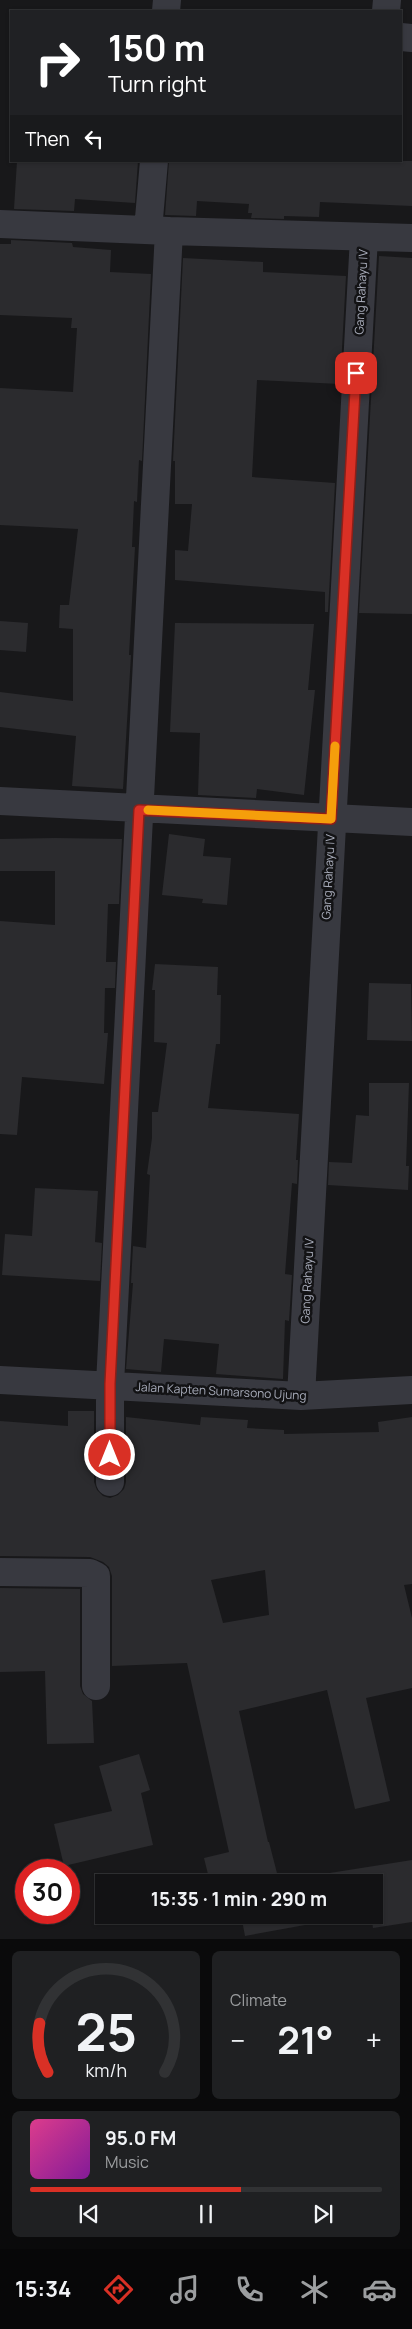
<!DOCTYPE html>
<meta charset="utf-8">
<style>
:root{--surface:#121214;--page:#1f2022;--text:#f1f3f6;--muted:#9c9ea0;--line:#313234;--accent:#d93025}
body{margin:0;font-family:Manrope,sans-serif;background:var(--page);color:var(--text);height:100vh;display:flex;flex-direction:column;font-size:19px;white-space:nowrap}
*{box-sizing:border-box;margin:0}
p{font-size:16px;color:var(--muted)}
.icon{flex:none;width:28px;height:28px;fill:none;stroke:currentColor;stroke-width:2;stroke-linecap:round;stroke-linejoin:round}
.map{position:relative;height:1939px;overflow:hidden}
.panel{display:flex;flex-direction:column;gap:12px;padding:12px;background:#0a0a0b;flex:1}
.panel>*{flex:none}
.top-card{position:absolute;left:10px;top:10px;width:392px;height:152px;border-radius:0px;box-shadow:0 1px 4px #0004,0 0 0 1px var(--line);background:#202124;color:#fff;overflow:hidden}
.speed{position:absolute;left:15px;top:1859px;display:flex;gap:10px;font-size:25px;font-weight:700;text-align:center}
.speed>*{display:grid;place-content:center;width:65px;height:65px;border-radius:50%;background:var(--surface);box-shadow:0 1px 4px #0004,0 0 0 1px var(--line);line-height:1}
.speed .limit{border:8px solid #d22;background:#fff;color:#111}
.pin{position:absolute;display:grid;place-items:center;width:42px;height:42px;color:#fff;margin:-21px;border-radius:10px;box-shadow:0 2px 8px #0006}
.me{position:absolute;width:55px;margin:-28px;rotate:0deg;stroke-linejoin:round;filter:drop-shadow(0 0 4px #0008)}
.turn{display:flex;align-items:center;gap:18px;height:105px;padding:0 15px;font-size:22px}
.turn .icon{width:65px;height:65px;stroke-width:2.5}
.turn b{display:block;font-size:35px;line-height:42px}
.then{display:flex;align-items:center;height:48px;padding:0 15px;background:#0003;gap:10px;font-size:19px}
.big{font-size:38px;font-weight:700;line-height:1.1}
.panel .card{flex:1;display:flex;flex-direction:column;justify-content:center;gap:8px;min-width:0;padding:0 18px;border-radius:8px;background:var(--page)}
.panel .dial{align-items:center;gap:0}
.dial svg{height:130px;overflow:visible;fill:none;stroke:var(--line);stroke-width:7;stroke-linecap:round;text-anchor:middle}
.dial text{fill:var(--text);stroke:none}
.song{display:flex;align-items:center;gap:15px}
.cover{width:60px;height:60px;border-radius:8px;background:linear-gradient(135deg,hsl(330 70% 55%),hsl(290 70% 35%))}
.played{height:5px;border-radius:2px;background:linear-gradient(90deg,var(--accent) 60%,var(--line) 60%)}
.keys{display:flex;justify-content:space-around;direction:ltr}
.heat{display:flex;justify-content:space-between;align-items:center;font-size:28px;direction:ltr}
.panel .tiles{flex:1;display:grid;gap:12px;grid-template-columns:1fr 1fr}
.card:last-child{grid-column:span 2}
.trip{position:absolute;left:95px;top:1874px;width:288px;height:50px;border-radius:0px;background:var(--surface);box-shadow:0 1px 4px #0004,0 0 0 1px var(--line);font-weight:700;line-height:50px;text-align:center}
.tabs{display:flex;height:80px;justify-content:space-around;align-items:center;background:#070708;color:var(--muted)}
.tabs .icon{width:35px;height:35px}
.tabs .selected{color:var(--accent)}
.tabs b{font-size:22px;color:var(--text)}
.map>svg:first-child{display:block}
</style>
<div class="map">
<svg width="412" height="1939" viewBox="0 0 412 1939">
<rect width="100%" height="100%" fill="#18181a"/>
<path fill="#2b2b2e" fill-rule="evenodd" d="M17,161h121l-3,42 -60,-4 -1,12 -60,-2z
M169,161h243v45l-92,-4 -1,15 -35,-1v3l-33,-1 1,-5h-4l1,-9 -52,-3 -1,15 -31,-1z
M11,240l61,3 1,4 38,3 -1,22 41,2 -9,187 -3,-1 -2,42 -3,-1 -2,46h3l-6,108h2l-8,134 -51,-3 4,-50 -76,-9v-35l73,9v-72l-14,-1 1,-23h9l9,-76 -78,-4v-137l73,4 4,-64h-6l1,-10 -72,-3v-71h11z
M379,256l33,2v356l-53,-1z
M183,258l80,4v10l83,4 -6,108 -83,-4 -5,97 83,6 -7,129h-3v-20l-150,-12v-30l13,1 4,-47h-17v-43h-2z
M0,621l28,2 -2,29 -26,-2z
M175,623l139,1 -6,66h7l-11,105 -47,-6 -1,9 -58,-3 2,-62 -30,-1z
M169,834l36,5 -2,17 28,2 -4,47 -25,-2 1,-4 -41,-4z
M55,838l67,1 -3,65h-11l-2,58h10l-1,26h-10l-1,45h4l-4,51 -82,-7 -5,58 -17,-1v-213l55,4v-54h-55v-32z
M155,964l63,3 -1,28h4l-1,49h-4l-8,64 91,6 -3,46h2l-1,24 -5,-1 -7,91 7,1 -3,46 -4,-1 -2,59 -67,-5 3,-30 -55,-5 -3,33 -35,-3 7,-86h-2l2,-37 13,2 4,-73 -3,-1 5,-36v-26h6l9,-69 -13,-1 1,-52h-3z
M369,983l42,1 1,57 -45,-1z
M369,1083h40l-3,83h3l-1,24 -80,-5 1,-23 23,1 4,-48 13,1z
M35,1188l63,3 -3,51 7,1 -2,38 -98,-6 3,-41 27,2z
M68,1411h26v71l3,8 6,6 7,2 8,-3 6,-6 2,-7v-65l74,8 1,-8 47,3 -1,8 37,2v4l95,-2 -1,-10 34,-5v167l-8,1 8,33v70l-46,10 24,103 -35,8 -28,-119 -88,21 29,131h1l10,39 133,-21v62l-39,6 -2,-13h3v-33h-164l-6,-24 25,-6 -42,-189 -75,3v-90l-3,-9 -6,-5 -13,-5 -90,-1v-135l68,5zM265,1570l4,45 -46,8 -12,-43z
M0,1588l80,1v97l3,8 9,7 2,42 -47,1 -2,-73 -45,1z
M139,1754l11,36 -9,3 12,52 -89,21 -10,-42 58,-13 -13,-45z
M241,1915h110l-35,5v3l-71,13z"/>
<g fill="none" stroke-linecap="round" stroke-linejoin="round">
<path stroke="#383940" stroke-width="28" d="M166,11l1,-11
M386,11l1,-11
M401,37l11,1
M0,224l169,7 243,7
M148,230l6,-69
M0,801l412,21
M0,1380l301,16 111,-6
M301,1396l63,-1159
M110,1482v-98l59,-1153
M0,1572l90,1 6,3v110"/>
</g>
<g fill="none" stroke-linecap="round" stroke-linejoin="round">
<defs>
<path id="route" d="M110,1455v-71l29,-574 192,9 25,-446"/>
</defs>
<use href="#route" stroke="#8d1f18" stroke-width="12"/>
<use href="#route" stroke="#d93025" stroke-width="9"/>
<path stroke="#f59e0b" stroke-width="9" d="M148,810l183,9 4,-73"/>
</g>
<g text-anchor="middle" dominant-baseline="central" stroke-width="5" stroke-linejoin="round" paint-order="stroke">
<g font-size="12" fill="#a9adbb" stroke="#131315">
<text transform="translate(361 292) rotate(-87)">Gang Rahayu IV</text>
<text transform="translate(328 877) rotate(-87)">Gang Rahayu IV</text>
<text transform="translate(307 1281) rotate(-87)">Gang Rahayu IV</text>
<text transform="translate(221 1391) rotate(3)">Jalan Kapten Sumarsono Ujung</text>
</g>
</g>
</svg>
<div class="speed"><div class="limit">30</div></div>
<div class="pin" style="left:356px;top:373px;background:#d93025"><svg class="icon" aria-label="arrive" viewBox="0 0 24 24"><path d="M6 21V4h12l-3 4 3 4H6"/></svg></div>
<svg class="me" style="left:110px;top:1455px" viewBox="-20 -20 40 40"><circle r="17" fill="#d93025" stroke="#fff" stroke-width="3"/><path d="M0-11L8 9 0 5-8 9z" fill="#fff"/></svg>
<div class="trip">15:35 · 1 min · 290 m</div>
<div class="top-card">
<div class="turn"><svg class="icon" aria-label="right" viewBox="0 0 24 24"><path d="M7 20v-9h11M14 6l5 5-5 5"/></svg><div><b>150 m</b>Turn right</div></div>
<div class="then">Then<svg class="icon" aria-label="left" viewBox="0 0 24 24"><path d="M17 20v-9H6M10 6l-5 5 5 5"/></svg></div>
</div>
</div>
<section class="panel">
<div class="tiles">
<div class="card dial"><svg viewBox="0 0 100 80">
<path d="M14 69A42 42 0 1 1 86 69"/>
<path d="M14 69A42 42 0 0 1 9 39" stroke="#d93025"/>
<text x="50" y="56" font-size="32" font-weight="700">25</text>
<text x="50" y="72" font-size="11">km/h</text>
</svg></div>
<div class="card"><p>Climate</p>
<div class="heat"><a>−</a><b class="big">21°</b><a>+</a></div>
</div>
<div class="card">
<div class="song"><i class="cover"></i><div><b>95.0 FM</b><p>Music</p></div></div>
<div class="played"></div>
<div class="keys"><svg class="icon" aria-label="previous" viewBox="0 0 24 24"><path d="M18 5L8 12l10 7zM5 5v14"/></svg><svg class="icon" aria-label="pause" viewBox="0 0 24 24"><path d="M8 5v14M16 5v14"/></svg><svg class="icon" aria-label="next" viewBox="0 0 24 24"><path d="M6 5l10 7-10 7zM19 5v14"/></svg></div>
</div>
</div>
</section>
<nav class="tabs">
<b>15:34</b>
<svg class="icon selected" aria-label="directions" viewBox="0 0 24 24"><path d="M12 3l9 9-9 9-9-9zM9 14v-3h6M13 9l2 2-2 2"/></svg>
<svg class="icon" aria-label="music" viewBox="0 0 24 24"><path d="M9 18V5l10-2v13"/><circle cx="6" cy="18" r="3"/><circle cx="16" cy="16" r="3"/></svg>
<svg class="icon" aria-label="phone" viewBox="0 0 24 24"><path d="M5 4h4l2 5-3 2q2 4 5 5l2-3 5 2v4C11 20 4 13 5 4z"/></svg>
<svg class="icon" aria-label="climate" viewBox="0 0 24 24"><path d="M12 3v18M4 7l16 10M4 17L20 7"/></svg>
<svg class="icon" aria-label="car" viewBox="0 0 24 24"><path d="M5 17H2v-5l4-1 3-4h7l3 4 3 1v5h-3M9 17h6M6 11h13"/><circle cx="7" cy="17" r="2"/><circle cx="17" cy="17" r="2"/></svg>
</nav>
